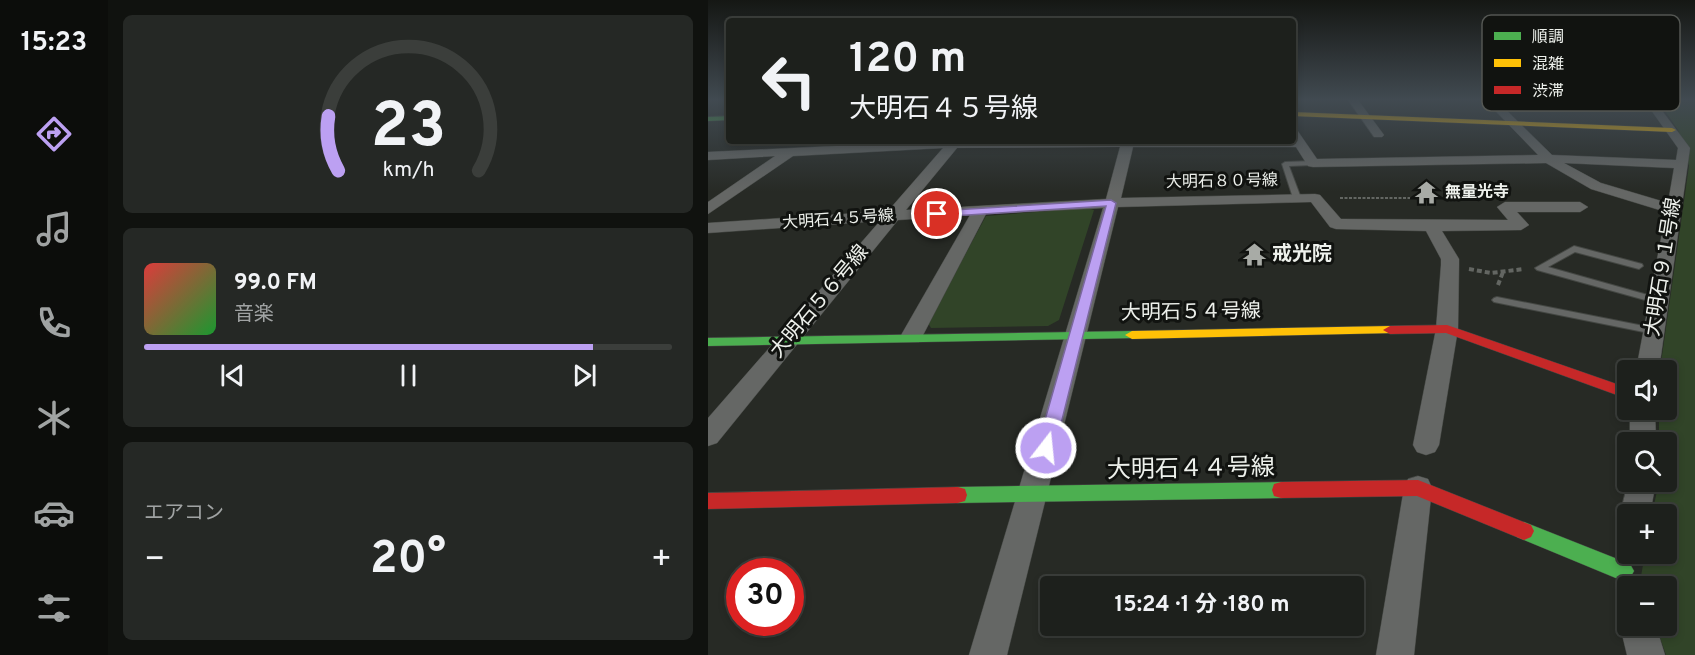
<!DOCTYPE html>
<html lang="ja">
<meta charset="utf-8">
<style>
:root{--surface:#1d201c;--page:#252825;--text:#f1f3f6;--muted:#a0a3a3;--line:#3b3e3b;--accent:#bca0f2}
body{margin:0;font-family:Overpass,"Noto Sans JP",sans-serif;background:var(--page);color:var(--text);height:100vh;display:flex;flex-direction:column;font-size:22px;white-space:nowrap}
*{box-sizing:border-box;margin:0}
p{font-size:20px;color:var(--muted)}
.icon{flex:none;width:33px;height:33px;fill:none;stroke:currentColor;stroke-width:2;stroke-linecap:round;stroke-linejoin:round}
.map{position:relative;flex:1;overflow:hidden}
.sheet{display:flex;flex-direction:column;gap:15px;padding:15px;background:#10120f;width:600px}
.sheet>*{flex:none}
.top-card{position:absolute;left:18px;top:18px;width:570px;height:126px;border-radius:6px;box-shadow:0 3px 9px #0003,0 0 0 2px var(--line);background:#1d201c;color:var(--text);overflow:hidden}
.buttons{position:absolute;left:909px;top:360px;display:grid;gap:12px}
.buttons a{display:grid;place-items:center;width:60px;height:60px;border-radius:6px;background:var(--surface);box-shadow:0 3px 9px #0003,0 0 0 2px var(--line);font-size:30px}
.speed{position:absolute;left:18px;top:558px;display:flex;gap:12px;font-size:30px;font-weight:700;text-align:center}
.speed>*{display:grid;place-content:center;width:78px;height:78px;border-radius:50%;background:var(--surface);box-shadow:0 3px 9px #0003,0 0 0 2px var(--line);line-height:1}
.speed .limit{border:9px solid #d22;background:#fff;color:#111}
.pin{position:absolute;display:grid;place-items:center;width:51px;height:51px;color:#fff;margin:-26px;border:3px solid #fff;border-radius:50%;box-shadow:0 2px 6px #0007}
.me{position:absolute;width:66px;margin:-33px;rotate:16deg;stroke-linejoin:round;filter:drop-shadow(0 0 4px #0008)}
.turn{display:flex;align-items:center;gap:21px;height:126px;padding:0 24px;font-size:27px}
.turn .icon{width:78px;height:78px;stroke-width:2.5}
.turn b{display:block;font-size:42px;line-height:51px}
.big{font-size:45px;font-weight:700;line-height:1.1}
.sheet .tile{flex:1;display:flex;flex-direction:column;justify-content:center;gap:9px;min-width:0;padding:0 21px;border-radius:9px;background:var(--page)}
.sheet .dial{align-items:center;gap:0}
.dial svg{height:156px;overflow:visible;fill:none;stroke:var(--line);stroke-width:7;stroke-linecap:round;text-anchor:middle}
.dial text{fill:var(--text);stroke:none}
.song{display:flex;align-items:center;gap:18px}
.cover{width:72px;height:72px;border-radius:9px;background:linear-gradient(135deg,hsl(0 70% 55%),hsl(130 70% 35%))}
.played{height:6px;border-radius:3px;background:linear-gradient(90deg,var(--accent) 85%,var(--line) 85%)}
.keys{display:flex;justify-content:space-around;direction:ltr}
.heat{display:flex;justify-content:space-between;align-items:center;font-size:33px;direction:ltr}
.trip{position:absolute;left:332px;top:576px;width:324px;height:60px;border-radius:6px;background:var(--surface);box-shadow:0 3px 9px #0003,0 0 0 2px var(--line);font-weight:700;line-height:60px;text-align:center}
main{display:flex;flex:1;min-height:0}
.tab-bar{display:flex;flex-direction:column;width:108px;justify-content:space-around;align-items:center;background:#0c0d0b;color:var(--muted)}
.tab-bar .icon{width:42px;height:42px}
.tab-bar .active{color:var(--accent)}
.tab-bar b{font-size:27px;color:var(--text)}
.map>svg:first-child{display:block}
</style>
<main>
<nav class="tab-bar">
<b>15:23</b>
<svg class="icon active" aria-label="directions" viewBox="0 0 24 24"><path d="M12 3l9 9-9 9-9-9zM9 14v-3h6M13 9l2 2-2 2"/></svg>
<svg class="icon" aria-label="music" viewBox="0 0 24 24"><path d="M9 18V5l10-2v13"/><circle cx="6" cy="18" r="3"/><circle cx="16" cy="16" r="3"/></svg>
<svg class="icon" aria-label="phone" viewBox="0 0 24 24"><path d="M5 4h4l2 5-3 2q2 4 5 5l2-3 5 2v4C11 20 4 13 5 4z"/></svg>
<svg class="icon" aria-label="climate" viewBox="0 0 24 24"><path d="M12 3v18M4 7l16 10M4 17L20 7"/></svg>
<svg class="icon" aria-label="car" viewBox="0 0 24 24"><path d="M5 17H2v-5l4-1 3-4h7l3 4 3 1v5h-3M9 17h6M6 11h13"/><circle cx="7" cy="17" r="2"/><circle cx="17" cy="17" r="2"/></svg>
<svg class="icon" aria-label="filters" viewBox="0 0 24 24"><path d="M4 7h16M4 17h16"/><circle cx="9" cy="7" r="2"/><circle cx="15" cy="17" r="2"/></svg>
</nav>
<section class="sheet">
<div class="tile dial"><svg viewBox="0 0 100 80">
<path d="M14 69A42 42 0 1 1 86 69"/>
<path d="M14 69A42 42 0 0 1 9 41" stroke="#bca0f2"/>
<text x="50" y="56" font-size="32" font-weight="700">23</text>
<text x="50" y="72" font-size="11">km/h</text>
</svg></div>
<div class="tile">
<div class="song"><i class="cover"></i><div><b>99.0 FM</b><p>音楽</p></div></div>
<div class="played"></div>
<div class="keys"><svg class="icon" aria-label="previous" viewBox="0 0 24 24"><path d="M18 5L8 12l10 7zM5 5v14"/></svg><svg class="icon" aria-label="pause" viewBox="0 0 24 24"><path d="M8 5v14M16 5v14"/></svg><svg class="icon" aria-label="next" viewBox="0 0 24 24"><path d="M6 5l10 7-10 7zM19 5v14"/></svg></div>
</div>
<div class="tile"><p>エアコン</p>
<div class="heat"><a>−</a><b class="big">20°</b><a>+</a></div>
</div>
</section>
<div class="map">
<svg width="987" height="655" viewBox="0 0 987 655">
<rect width="100%" height="100%" fill="#272a25"/>
<path fill="#314428" d="M950,100h37v555h-29l-10,-29h10v-40h-22l-3,-10 4,-22h21v-40h-14l7,-32h7v-40h-7v-32h7v-40h-6l29,-204 -11,-36z
M379,208l7,2 -35,110 -11,6 -117,2 -3,-5 58,-107z"/>
<g fill="none" stroke-linecap="round" stroke-linejoin="round">
<defs>
<path id="lane" d="M577,162l28,-1 3,2 -3,2 -24,1 12,32 -1,2 -7,-2 -11,-34z
M866,246l68,18 1,2 -4,3 -64,-17 -27,15 114,32 2,2 -2,2h-6l-119,-33 -2,-2z
M789,297l157,31 5,3 -5,3 -160,-32 -2,-2 2,-2z"/>
<path id="street" d="M640,100h10l26,35 -2,2h-8z
M777,100h11l56,55 124,5 2,-12 -34,-48h10l36,48 -31,222h-23l30,-158 -75,-23 -45,-26 -233,4 -5,-1 -12,-19h-163l-12,51 194,-4 5,1 21,24 167,1 -11,-13 8,-5h75l8,5 -8,5h-63l12,13 -8,5 -79,1 17,28v6l-1,64 -19,116 -4,7 -9,3 -9,-3 -4,-7 23,-116 5,-64v-6l-15,-28 -90,-2 -6,-2 -19,-25 -193,5 -111,448h-38l134,-447 -117,6 -64,123 -3,5h-16l-3,-5 70,-122 -72,5 -181,223 -9,3v-28l172,-197 -172,12v-10l180,-12 55,-63 -150,8 -85,58v-12l67,-46 -67,4v-8l233,-11h352v-12l4,1 20,29 221,-4zM412,147l-14,52 -200,11 51,-62zM856,163l110,5 -6,35 -67,-20z
M922,410h25l1,32h-26z
M710,476l10,3 4,9 -18,167h-38l28,-167 4,-9z
M920,482h28l-6,32h-22v11l-8,-11z
M917,613h3v13h28l9,29h-38l-7,-29z"/>
<path id="fast" d="M21,116v4l-21,1v-4z
M424,331l5,1 2,3 -2,3 -429,8v-8z
M573,482l7,2 2,6 -2,6 -7,2 -323,5 -7,-2 -2,-6 2,-6 7,-2z
M816,522l106,42 4,7 -4,7 -7,3 -106,-44 -3,-6 3,-6z"/>
<path id="slow" d="M585,112l379,16 4,2 -4,2 -379,-16z
M682,326l7,4 -2,3 -263,6 -7,-4 7,-4z"/>
<path id="jam" d="M739,325l181,63v11l-182,-66 -56,1 -7,-4 7,-4z
M710,480l113,45 3,6 -3,6 -7,3 -107,-44 -136,2 -7,-2 -2,-6 2,-6 7,-2z
M250,487l7,2 2,6 -2,6 -7,2 -250,6v-16z"/>
</defs>
<use href="#lane" stroke="#444743" stroke-width="2"/>
<use href="#street" stroke="#444743" stroke-width="1"/>
<use href="#fast" stroke="#444743" stroke-width="1"/>
<use href="#slow" stroke="#444743" stroke-width="1"/>
<use href="#jam" stroke="#444743" stroke-width="1"/>
<path stroke="#636662" stroke-width="2" stroke-dasharray="3 1.5" stroke-linecap="butt" d="M632,198h77"/>
<path stroke="#636662" stroke-width="4" stroke-dasharray="5 3" stroke-linecap="butt" d="M761,269l22,4 33,-4
M790,285l5,-13"/>
<use href="#lane" fill="#656765" fill-rule="evenodd"/>
<use href="#street" fill="#656765" fill-rule="evenodd"/>
<use href="#fast" fill="#4caf50" fill-rule="evenodd"/>
<use href="#slow" fill="#ffc107" fill-rule="evenodd"/>
<use href="#jam" fill="#c62828" fill-rule="evenodd"/>
</g>
<linearGradient id="sky" x2="0" y2="1"><stop stop-color="#151714"/><stop offset="0.52" stop-color="#414a51"/><stop offset="1" stop-color="#414a51" stop-opacity="0"/></linearGradient>
<rect width="987" height="192" fill="url(#sky)"/>
<path fill="#bca0f2" stroke="#7a689d" stroke-width="1.5" d="M403,200l5,3 -61,245 -3,5h-12l-3,-5 69,-242 -169,11 -5,-3 5,-3z"/>
<defs>
<symbol id="temple-bare" viewBox="-9 -9 18 18"><path d="M0-6L5-2H3V0L6.5 2.5H4V6H1.5V3h-3V6H-4V2.5H-6.5L-3 0V-2H-5Z" fill="#a8aba6" stroke="#111310" stroke-width="2.5" paint-order="stroke"/></symbol>
</defs>
<g fill-rule="evenodd">
<use href="#temple-bare" x="702" y="176" width="33" height="33"/>
<use href="#temple-bare" x="530" y="238" width="33" height="33"/>
</g>
<g text-anchor="middle" dominant-baseline="central" stroke-width="6" stroke-linejoin="round" paint-order="stroke">
<g font-size="16" fill="#eef1ec" stroke="#111310">
<text transform="translate(514 182) rotate(-1)">大明石８０号線</text>
<text transform="translate(130 220) rotate(-4)">大明石４５号線</text>
</g>
<g font-size="16" font-weight="bold" fill="#eef1ec" stroke="#111310" text-anchor="start">
<text x="737" y="193">無量光寺</text>
</g>
<g font-size="20" font-weight="bold" fill="#eef1ec" stroke="#111310" text-anchor="start">
<text x="564" y="255">戒光院</text>
</g>
<g font-size="20" fill="#eef1ec" stroke="#111310">
<text transform="translate(956 267) rotate(-81)">大明石９１号線</text>
<text transform="translate(112 302) rotate(-50)">大明石５６号線</text>
<text transform="translate(483 313) rotate(-1)">大明石５４号線</text>
</g>
<g font-size="24" fill="#eef1ec" stroke="#111310">
<text transform="translate(483 470) rotate(-1)">大明石４４号線</text>
</g>
</g>
<rect x="774" y="15" width="198" height="96" rx="9" fill="#111310" stroke="#535652" stroke-width="1.5"/>
<rect x="786" y="32" width="27" height="8" fill="#4caf50"/>
<rect x="786" y="59" width="27" height="8" fill="#ffc107"/>
<rect x="786" y="86" width="27" height="8" fill="#c62828"/>
<g font-size="16" fill="#eef1ec">
<text x="824" y="42">順調</text>
<text x="824" y="69">混雑</text>
<text x="824" y="96">渋滞</text>
</g>
</svg>
<div class="buttons">
<a><svg class="icon" aria-label="sound" viewBox="0 0 24 24"><path d="M4 9h4l5-4v14l-5-4H4zM17 9q2 3 0 6"/></svg></a>
<a><svg class="icon" aria-label="search" viewBox="0 0 24 24"><circle cx="10" cy="10" r="6"/><path d="M15 15l6 6"/></svg></a>
<a>+</a>
<a>−</a>
</div>
<div class="speed"><div class="limit">30</div></div>
<div class="pin" style="left:229px;top:214px;background:#d93025"><svg class="icon" aria-label="arrive" viewBox="0 0 24 24"><path d="M6 21V4h12l-3 4 3 4H6"/></svg></div>
<svg class="me" style="left:338px;top:448px" viewBox="-20 -20 40 40"><circle r="17" fill="#bca0f2" stroke="#fff" stroke-width="3"/><path d="M0-11L8 9 0 5-8 9z" fill="#fff"/></svg>
<div class="trip">15:24 · 1 分 · 180 m</div>
<div class="top-card">
<div class="turn"><svg class="icon" aria-label="left" viewBox="0 0 24 24"><path d="M17 20v-9H6M10 6l-5 5 5 5"/></svg><div><b>120 m</b>大明石４５号線</div></div>
</div>
</div>
</main>
